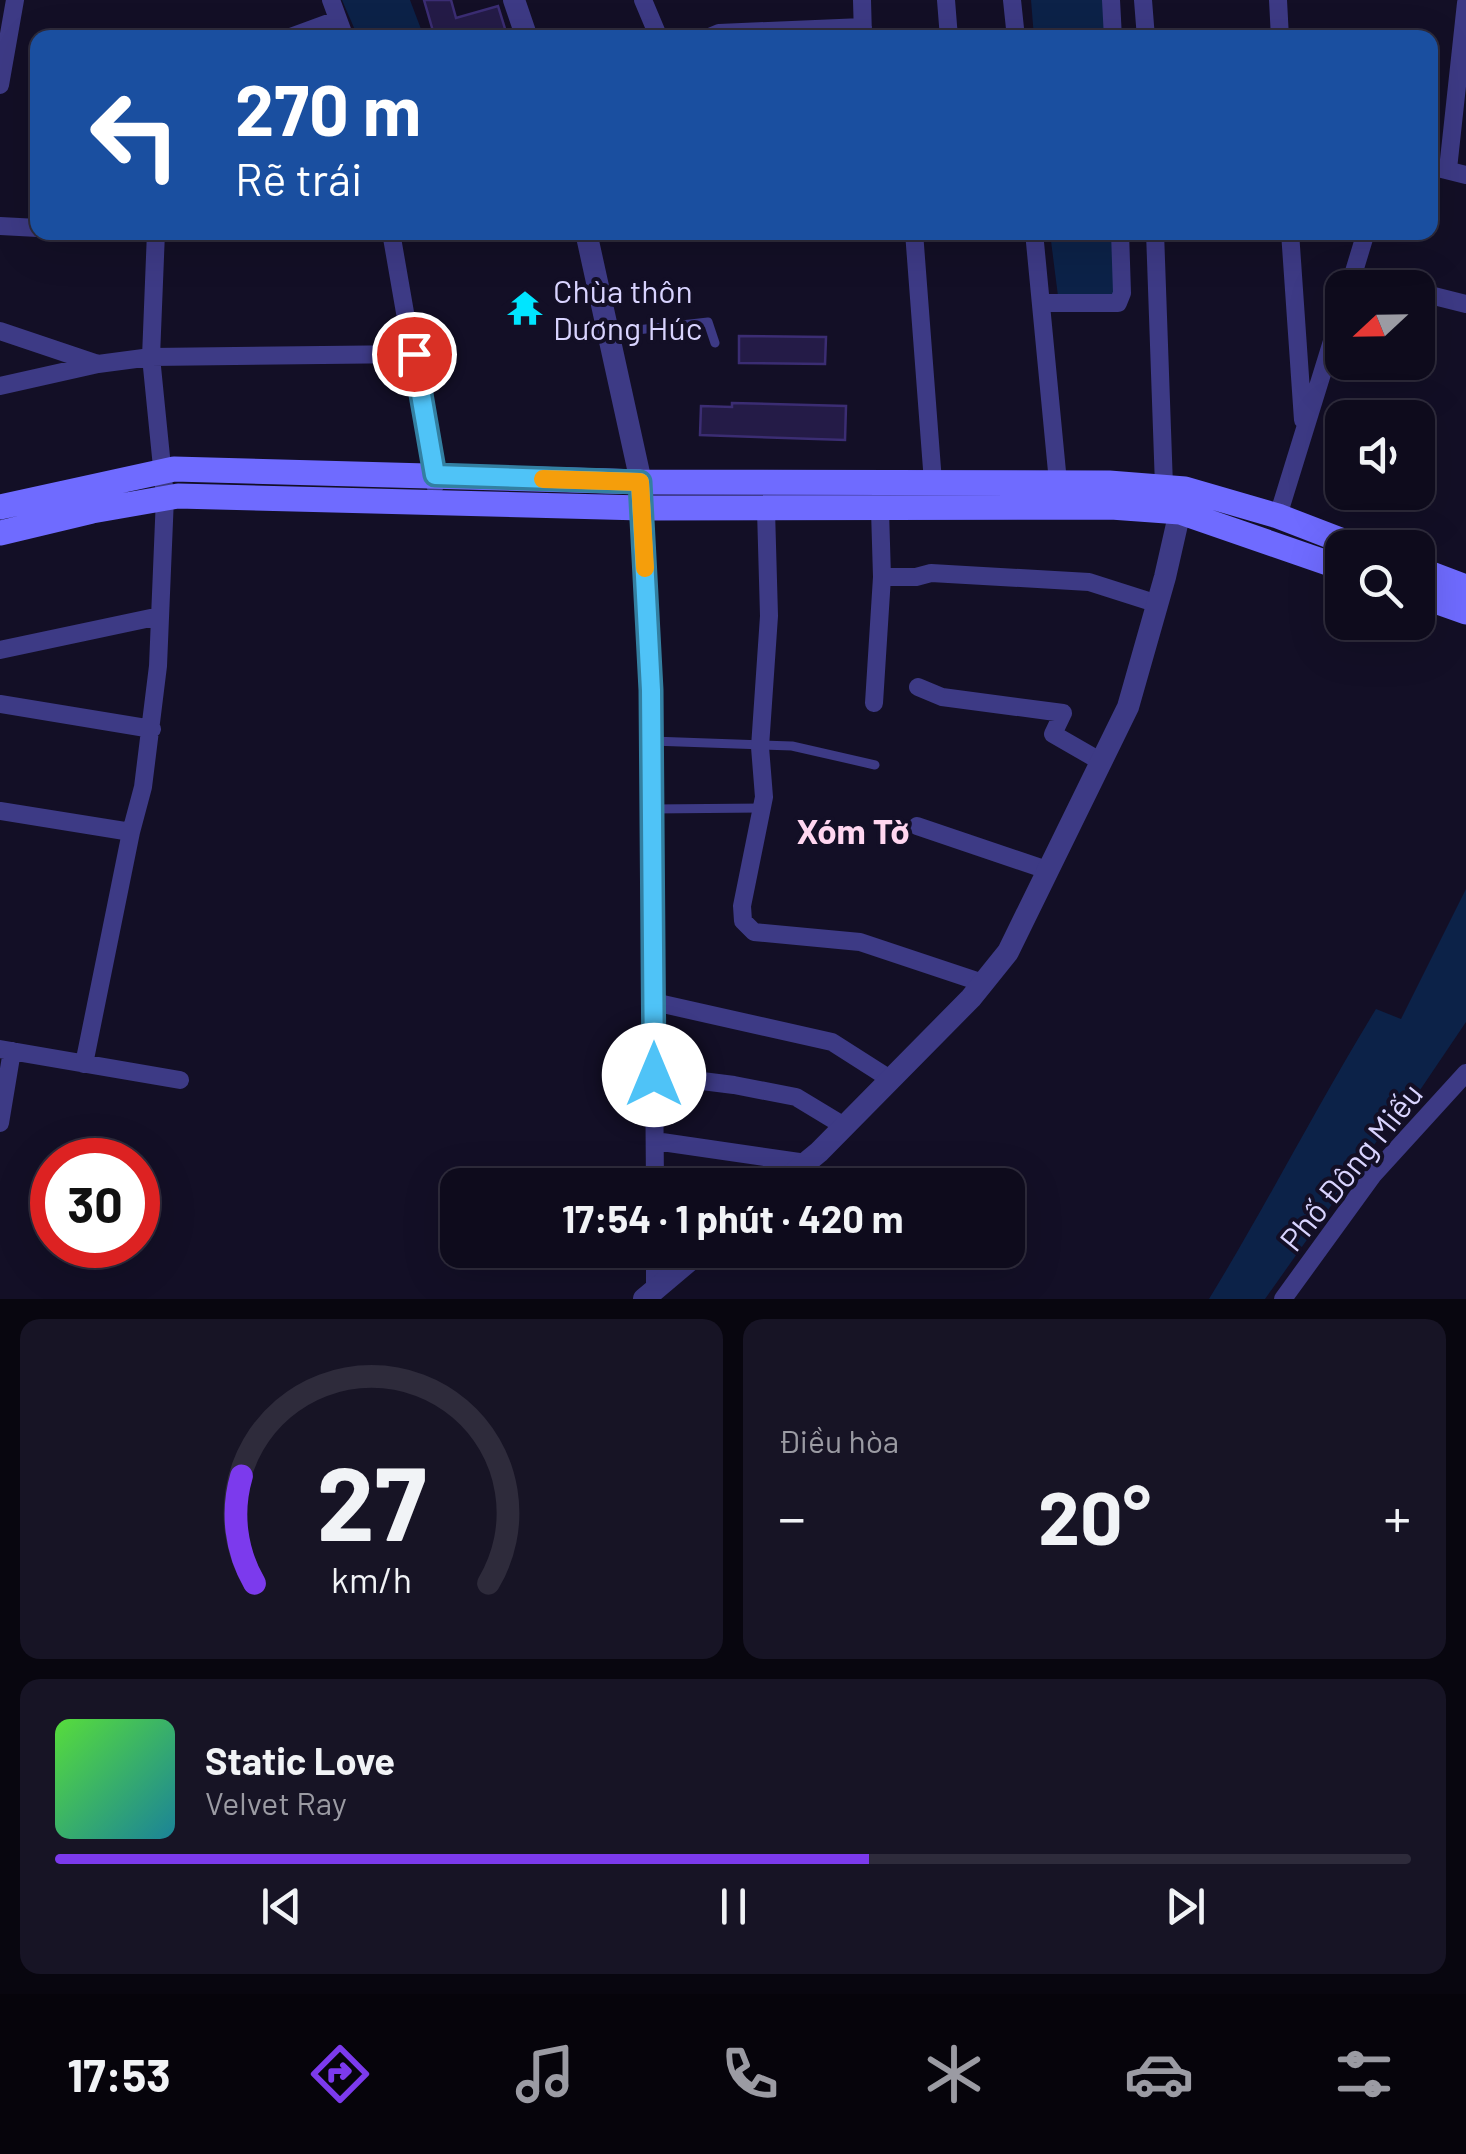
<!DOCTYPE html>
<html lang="vi">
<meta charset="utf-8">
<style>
:root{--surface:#0e0b1c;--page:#171425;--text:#f1f3f6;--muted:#9b9ba3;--line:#2e2b3b;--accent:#7c3aed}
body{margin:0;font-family:Barlow,sans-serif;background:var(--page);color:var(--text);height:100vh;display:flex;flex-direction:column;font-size:38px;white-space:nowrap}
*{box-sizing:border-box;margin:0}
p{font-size:32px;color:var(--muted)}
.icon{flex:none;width:55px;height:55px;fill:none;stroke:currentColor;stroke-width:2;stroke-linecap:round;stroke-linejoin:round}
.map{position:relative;height:1299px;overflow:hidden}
.side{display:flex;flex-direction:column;gap:20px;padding:20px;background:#08060f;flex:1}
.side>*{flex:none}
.banner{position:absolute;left:30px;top:30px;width:1408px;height:210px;border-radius:20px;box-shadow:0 10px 40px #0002,0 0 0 2px var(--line);background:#1a4fa0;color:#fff;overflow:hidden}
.needle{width:65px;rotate:248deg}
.tools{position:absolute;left:1325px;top:270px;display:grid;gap:20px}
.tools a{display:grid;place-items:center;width:110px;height:110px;border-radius:20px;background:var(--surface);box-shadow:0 10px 40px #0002,0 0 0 2px var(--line);font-size:50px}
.speed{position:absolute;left:30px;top:1138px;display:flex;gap:20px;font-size:50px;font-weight:700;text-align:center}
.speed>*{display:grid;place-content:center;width:130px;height:130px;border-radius:50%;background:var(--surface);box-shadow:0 10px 40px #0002,0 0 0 2px var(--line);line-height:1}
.speed .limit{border:15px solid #d22;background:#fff;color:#111}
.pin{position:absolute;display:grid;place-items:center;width:85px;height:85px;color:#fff;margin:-42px;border:5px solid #fff;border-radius:50%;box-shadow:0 2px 10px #0007}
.me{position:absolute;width:110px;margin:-55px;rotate:0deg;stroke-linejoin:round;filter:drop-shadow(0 0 8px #0008)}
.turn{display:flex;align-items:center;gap:35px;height:210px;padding:0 40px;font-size:45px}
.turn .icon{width:130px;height:130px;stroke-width:2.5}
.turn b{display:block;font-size:70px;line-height:85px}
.big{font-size:75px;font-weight:700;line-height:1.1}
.side .widget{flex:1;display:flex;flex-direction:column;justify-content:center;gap:15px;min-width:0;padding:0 35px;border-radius:20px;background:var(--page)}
.side .dial{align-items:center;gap:0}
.dial svg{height:260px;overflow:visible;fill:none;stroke:var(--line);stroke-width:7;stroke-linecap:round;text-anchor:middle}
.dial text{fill:var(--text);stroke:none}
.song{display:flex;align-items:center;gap:30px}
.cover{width:120px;height:120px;border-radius:15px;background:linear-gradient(135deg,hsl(110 70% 55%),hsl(190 70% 35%))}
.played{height:10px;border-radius:5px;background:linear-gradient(90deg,var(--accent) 60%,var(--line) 60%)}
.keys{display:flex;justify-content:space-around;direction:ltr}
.heat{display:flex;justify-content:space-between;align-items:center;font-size:55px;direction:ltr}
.side .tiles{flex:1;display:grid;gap:20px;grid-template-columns:1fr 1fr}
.widget:last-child{grid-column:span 2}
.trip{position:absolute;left:440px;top:1168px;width:585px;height:100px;border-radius:20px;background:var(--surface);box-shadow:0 10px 40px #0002,0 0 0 2px var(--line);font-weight:700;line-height:100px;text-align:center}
.menu{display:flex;height:160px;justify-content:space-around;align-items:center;background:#06040b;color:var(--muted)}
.menu .icon{width:70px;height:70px}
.menu .current{color:var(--accent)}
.menu b{font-size:45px;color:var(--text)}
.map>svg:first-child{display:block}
</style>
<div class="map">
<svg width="1466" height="1299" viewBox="0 0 1466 1299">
<rect width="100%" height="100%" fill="#130f26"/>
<path fill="#0c2248" d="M342,0h68l14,37h-66z
M1031,0h75l2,37h-74z
M1050,233h66l-3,64 -55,-1z
M1466,889v133l-50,74 -20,18 -131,185h-56c58,-95 109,-195 167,-290l25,10z"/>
<path fill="#241b47" stroke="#3b2d73" stroke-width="2.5" d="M424,0h27l5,18 42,-12 8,26 -19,6h-52z
M739,336l87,1 -1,27 -86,-1z
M732,403l114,3 -1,34 -145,-5 1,-29 31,1z"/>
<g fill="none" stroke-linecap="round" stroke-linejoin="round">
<path stroke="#3d3a85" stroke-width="9" d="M610,333l98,-11 7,21
M652,741l140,5 83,19
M652,809l111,-1"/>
<path stroke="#3d3a85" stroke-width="18" d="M331,0l14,38
M643,0l16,38
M862,0l1,37
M946,0l3,38
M1012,0l4,38
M1111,0l2,38
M1143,0l3,38
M1278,0l2,38
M288,38l49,-18
M707,38l12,-5 144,-6
M0,85l15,-85
M1430,166l36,9
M1448,169l18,-166
M0,226l38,2
M391,232l44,253
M914,232l19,250
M1034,232l24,250
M1155,232l9,254
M1290,232l13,188
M1353,276l45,12
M1349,288l17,-56
M1418,292l48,12
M1041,303h77l4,-10 -2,-61
M0,331l98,33
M0,386l98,-22 53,-7 263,-3
M642,508l9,182 4,495
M766,510l3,106 -9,131 4,50 -22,109 1,15 11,11 106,10 123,41
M1278,516l64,-207
M882,577h34l15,-4 158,9 69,22
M0,650l160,-34
M918,687l24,10 121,16 -10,21 47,27
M874,703l8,-126 -2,-67
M0,704l152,25
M0,811l131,21
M917,826l130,44
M654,1002l178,40 58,37
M0,1049l180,31
M84,1064l47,-232 12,-45 15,-121 7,-169 -14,-140 5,-125
M654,1075l80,10 62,12 48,29
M0,1123l12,-72
M655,1141l151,22
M655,1250v39
M1283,1299l90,-124 93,-102"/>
<path stroke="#3d3a85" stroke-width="22" d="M514,0l13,38
M586,232l55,250 1,18
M779,1185l40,-33 152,-154 37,-46 120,-245 37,-130 18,-79
M644,1299l58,-49"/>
<path stroke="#6f6bff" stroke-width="25" d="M0,507l174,-38 467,13 468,1 76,6 93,27 83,32
M0,533l92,-22 86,-15 464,12 469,-1 69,5 162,56
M1418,569l48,18
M1418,595l48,17"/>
</g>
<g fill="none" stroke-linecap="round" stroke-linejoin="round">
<defs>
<path id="route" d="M414,354l21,121 205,7 11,208 3,385"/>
</defs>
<use href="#route" stroke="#337fa1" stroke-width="25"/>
<use href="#route" stroke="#4fc3f7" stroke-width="18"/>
<path stroke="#f59e0b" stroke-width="18" d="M543,479l97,3 5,86"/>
</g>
<defs>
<symbol id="temple-bare" viewBox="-9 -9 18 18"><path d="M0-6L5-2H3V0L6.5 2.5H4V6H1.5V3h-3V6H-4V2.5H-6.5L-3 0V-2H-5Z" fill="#00e5ff" stroke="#130f26" stroke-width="2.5" paint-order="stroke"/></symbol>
</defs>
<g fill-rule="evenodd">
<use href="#temple-bare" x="500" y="283" width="50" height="50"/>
</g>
<g text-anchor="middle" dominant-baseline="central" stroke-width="8" stroke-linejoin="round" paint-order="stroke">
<g font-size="32" fill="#d9d4ff" stroke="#130f26" text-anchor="start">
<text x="553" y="290">Chùa thôn<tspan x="553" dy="37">Dương Húc</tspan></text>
</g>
<g font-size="32" fill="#d9d4ff" stroke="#130f26">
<text transform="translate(1350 1166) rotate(-51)">Phố Đông Miếu</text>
</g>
<g font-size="35" font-weight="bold" fill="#ffd6f0" stroke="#130f26">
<text x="853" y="830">Xóm Tờ</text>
</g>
</g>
</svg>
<div class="tools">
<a><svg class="needle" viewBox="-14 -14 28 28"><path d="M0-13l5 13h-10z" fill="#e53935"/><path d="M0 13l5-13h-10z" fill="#9b9ba3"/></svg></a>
<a><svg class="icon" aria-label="sound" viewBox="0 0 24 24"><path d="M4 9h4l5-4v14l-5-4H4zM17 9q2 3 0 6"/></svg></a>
<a><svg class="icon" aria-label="search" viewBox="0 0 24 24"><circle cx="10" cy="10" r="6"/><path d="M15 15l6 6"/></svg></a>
</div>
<div class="speed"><div class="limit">30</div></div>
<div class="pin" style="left:414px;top:354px;background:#d93025"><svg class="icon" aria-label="arrive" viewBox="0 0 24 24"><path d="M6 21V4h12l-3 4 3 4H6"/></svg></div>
<svg class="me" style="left:654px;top:1075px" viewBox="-20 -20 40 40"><circle r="19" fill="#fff"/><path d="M0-13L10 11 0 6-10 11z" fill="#4fc3f7"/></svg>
<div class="trip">17:54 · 1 phút · 420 m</div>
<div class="banner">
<div class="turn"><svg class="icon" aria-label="left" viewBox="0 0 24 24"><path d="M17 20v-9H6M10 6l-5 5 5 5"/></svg><div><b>270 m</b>Rẽ trái</div></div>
</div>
</div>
<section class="side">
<div class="tiles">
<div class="widget dial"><svg viewBox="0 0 100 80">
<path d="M14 69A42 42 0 1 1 86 69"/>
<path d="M14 69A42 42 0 0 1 10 36" stroke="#7c3aed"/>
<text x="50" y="56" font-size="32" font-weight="700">27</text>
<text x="50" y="72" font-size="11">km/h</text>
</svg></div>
<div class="widget"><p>Điều hòa</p>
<div class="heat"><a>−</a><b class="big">20°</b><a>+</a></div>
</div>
<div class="widget">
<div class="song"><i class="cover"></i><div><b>Static Love</b><p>Velvet Ray</p></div></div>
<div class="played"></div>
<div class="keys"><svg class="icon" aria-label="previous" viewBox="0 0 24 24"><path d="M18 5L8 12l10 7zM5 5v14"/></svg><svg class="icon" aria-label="pause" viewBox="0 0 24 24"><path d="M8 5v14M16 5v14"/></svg><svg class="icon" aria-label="next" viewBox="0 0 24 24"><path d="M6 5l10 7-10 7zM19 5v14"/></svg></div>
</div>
</div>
</section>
<nav class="menu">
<b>17:53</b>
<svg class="icon current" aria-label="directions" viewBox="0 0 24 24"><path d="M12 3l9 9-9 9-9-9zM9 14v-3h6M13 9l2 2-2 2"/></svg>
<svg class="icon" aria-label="music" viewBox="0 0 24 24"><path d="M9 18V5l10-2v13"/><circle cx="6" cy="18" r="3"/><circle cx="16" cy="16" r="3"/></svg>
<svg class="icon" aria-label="phone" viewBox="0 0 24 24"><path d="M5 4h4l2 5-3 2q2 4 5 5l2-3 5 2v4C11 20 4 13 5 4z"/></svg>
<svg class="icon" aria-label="climate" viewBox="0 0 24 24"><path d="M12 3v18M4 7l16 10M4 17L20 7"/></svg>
<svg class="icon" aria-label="car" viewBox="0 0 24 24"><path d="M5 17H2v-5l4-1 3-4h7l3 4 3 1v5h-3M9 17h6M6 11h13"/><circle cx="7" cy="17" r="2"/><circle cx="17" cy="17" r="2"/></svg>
<svg class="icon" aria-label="filters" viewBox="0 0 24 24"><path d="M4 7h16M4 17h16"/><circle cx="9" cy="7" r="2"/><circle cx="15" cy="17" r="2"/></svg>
</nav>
